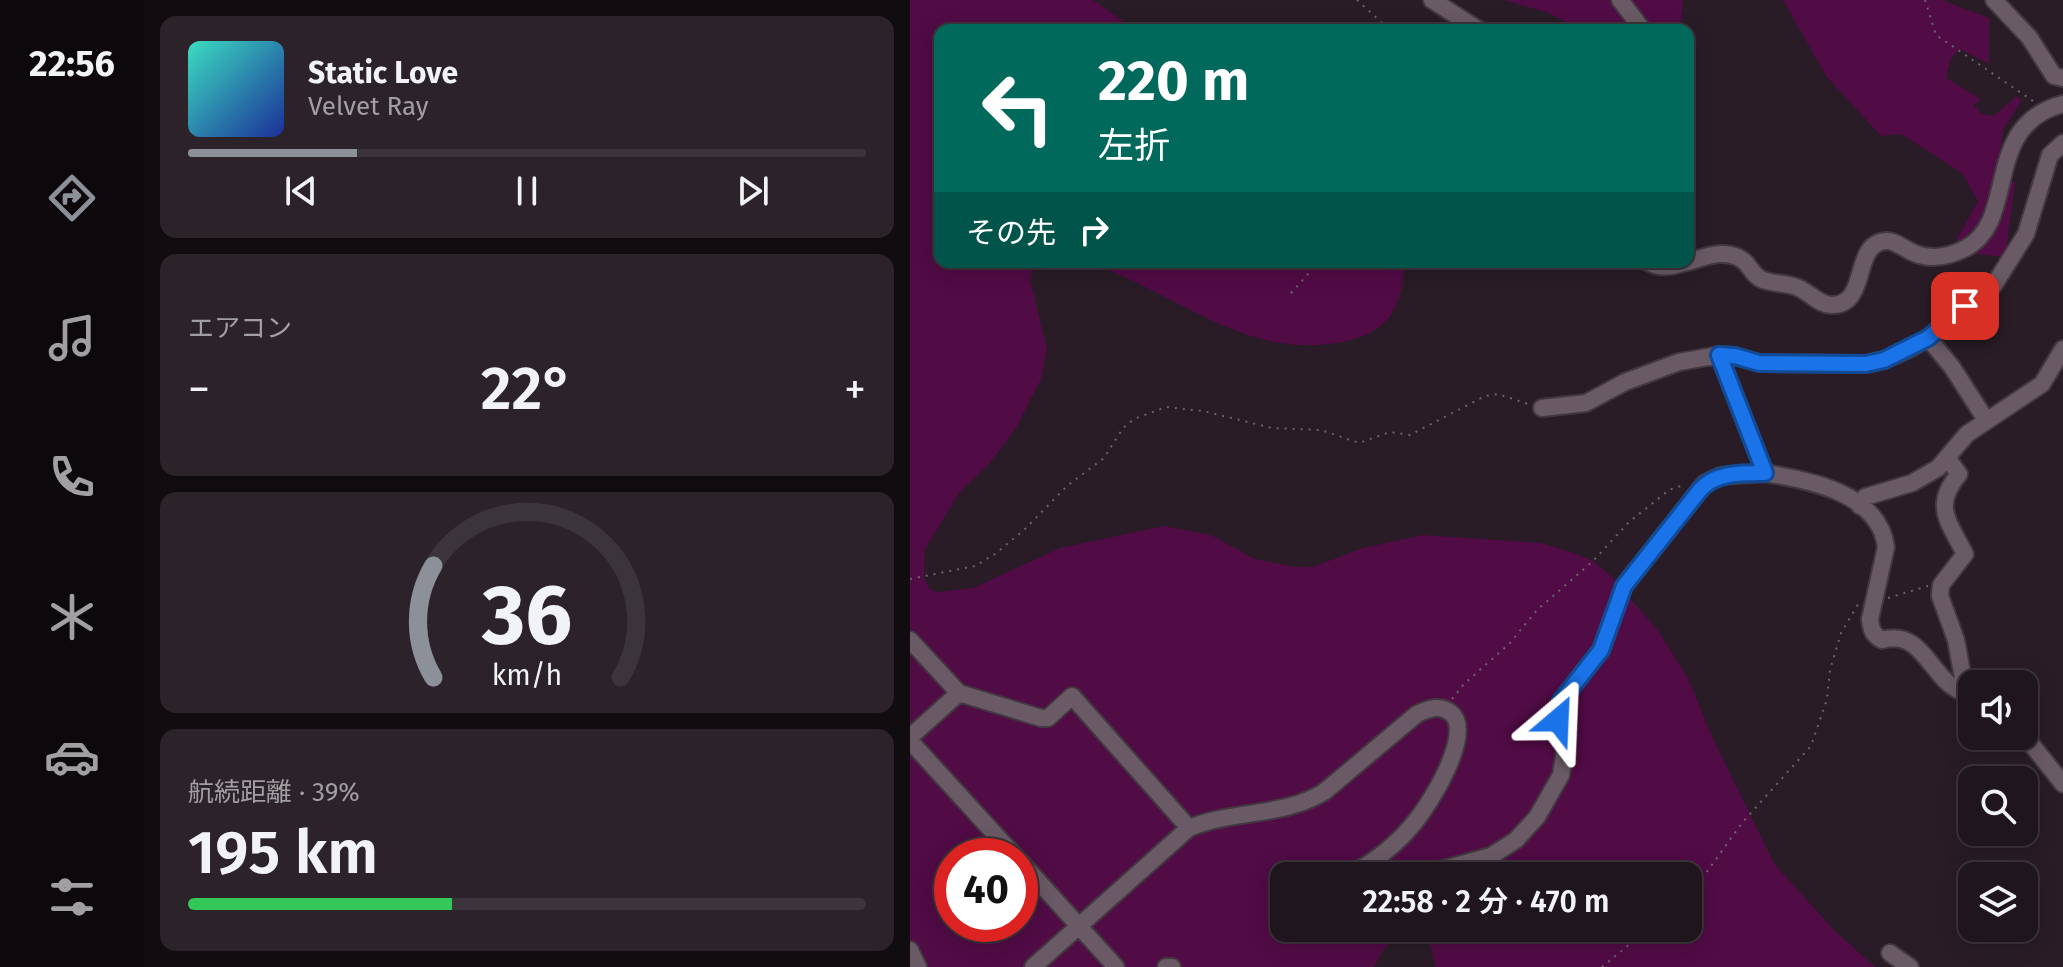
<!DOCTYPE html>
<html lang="ja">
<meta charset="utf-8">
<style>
:root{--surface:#1f151c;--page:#2c2229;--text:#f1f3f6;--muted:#a19fa3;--line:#3c343b;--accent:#8c9099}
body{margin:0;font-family:"Fira Sans","Noto Sans JP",sans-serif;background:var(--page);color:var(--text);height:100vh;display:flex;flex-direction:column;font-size:30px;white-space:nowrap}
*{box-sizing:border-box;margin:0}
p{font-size:26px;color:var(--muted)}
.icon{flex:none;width:44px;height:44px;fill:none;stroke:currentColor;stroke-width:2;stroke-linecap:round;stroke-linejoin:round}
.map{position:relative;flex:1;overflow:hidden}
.drawer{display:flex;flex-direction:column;gap:16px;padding:16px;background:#110c0f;width:766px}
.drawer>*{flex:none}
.guide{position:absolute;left:24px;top:24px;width:760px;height:244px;border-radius:16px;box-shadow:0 4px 20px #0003,0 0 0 2px var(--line);background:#00695c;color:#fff;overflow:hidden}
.buttons{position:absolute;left:1048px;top:670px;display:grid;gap:16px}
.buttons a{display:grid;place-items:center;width:80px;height:80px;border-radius:16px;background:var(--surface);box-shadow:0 4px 20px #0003,0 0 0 2px var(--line);font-size:40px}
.speed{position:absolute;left:24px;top:838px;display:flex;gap:16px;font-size:40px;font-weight:700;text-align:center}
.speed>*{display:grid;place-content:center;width:104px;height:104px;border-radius:50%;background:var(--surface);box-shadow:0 4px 20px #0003,0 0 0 2px var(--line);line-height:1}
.speed .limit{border:12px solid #d22;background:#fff;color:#111}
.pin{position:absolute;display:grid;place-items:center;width:68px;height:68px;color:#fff;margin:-34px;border-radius:16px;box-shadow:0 4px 12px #0006}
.me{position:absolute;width:88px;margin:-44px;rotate:26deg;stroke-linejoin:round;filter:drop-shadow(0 0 6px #0008)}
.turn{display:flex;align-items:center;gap:28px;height:168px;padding:0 32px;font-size:36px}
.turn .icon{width:104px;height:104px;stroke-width:2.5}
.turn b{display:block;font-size:56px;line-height:68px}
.then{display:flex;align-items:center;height:76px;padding:0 32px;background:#0003;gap:16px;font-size:30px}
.big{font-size:60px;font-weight:600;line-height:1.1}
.drawer .tile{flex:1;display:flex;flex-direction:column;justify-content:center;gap:12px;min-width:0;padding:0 28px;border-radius:16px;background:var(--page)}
.drawer .dial{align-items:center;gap:0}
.dial svg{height:208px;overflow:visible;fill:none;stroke:var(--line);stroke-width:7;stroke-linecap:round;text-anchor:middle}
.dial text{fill:var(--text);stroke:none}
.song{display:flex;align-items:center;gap:24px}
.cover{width:96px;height:96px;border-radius:12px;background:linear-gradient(135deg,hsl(170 70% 55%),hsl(230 70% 35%))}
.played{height:8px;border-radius:4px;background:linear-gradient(90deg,var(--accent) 25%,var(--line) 25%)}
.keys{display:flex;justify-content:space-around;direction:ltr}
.heat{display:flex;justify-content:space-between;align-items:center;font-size:44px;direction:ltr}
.charge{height:12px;border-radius:6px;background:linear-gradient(90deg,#34c759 39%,var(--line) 0)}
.trip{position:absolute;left:360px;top:862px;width:432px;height:80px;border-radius:16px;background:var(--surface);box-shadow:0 4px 20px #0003,0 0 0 2px var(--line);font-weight:600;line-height:80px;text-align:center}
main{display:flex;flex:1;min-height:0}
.dock{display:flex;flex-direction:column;width:144px;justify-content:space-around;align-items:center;background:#0c080b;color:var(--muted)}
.dock .icon{width:56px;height:56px}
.dock .current{color:var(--accent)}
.dock b{font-size:36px;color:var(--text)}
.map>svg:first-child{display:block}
</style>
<main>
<nav class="dock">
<b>22:56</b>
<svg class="icon current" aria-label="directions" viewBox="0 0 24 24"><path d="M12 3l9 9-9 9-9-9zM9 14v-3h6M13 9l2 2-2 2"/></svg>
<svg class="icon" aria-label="music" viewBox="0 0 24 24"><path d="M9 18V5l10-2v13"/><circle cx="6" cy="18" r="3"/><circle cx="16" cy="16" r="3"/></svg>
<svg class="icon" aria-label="phone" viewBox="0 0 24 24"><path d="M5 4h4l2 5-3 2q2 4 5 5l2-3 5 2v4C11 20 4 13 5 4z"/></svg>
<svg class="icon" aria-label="climate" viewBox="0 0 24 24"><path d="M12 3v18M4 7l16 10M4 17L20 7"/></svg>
<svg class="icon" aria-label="car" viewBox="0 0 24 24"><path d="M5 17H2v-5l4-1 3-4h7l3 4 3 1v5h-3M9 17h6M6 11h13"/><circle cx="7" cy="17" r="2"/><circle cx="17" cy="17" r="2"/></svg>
<svg class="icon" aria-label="filters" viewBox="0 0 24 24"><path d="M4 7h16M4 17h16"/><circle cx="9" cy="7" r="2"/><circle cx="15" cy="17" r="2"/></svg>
</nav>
<section class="drawer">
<div class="tile">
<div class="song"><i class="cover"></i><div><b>Static Love</b><p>Velvet Ray</p></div></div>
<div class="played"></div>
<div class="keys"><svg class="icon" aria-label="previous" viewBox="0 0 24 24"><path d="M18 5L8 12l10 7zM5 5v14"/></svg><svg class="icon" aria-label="pause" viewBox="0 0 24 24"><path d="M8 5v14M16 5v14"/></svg><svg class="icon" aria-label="next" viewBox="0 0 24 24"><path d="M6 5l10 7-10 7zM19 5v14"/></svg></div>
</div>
<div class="tile"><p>エアコン</p>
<div class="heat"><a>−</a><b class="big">22°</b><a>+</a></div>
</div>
<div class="tile dial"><svg viewBox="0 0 100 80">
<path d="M14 69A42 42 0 1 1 86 69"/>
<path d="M14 69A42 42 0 0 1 14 26" stroke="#8c9099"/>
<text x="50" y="56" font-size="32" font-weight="700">36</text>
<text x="50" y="72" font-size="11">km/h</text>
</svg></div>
<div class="tile"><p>航続距離 · 39%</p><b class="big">195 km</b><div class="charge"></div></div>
</section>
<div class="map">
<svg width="1153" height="967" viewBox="0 0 1153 967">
<rect width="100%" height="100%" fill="#291c26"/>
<path fill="#510b45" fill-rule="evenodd" d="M0,0h183l43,30h-196v232h94l-4,18 17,69 -6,30 -25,49 -27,36 -30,29 -34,56 -1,29 6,11 8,3 35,-4 87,-40 104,-22 47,9 44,24 40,8h18l50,-19 60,-13 118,8 33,10 19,8 18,15 48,56 30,48 23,57 63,128 60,66 40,36h-439l-10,-39h262v-52h-404v52h119l-19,21 -10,18h-464zM42,856h68v68h-68z
M594,0h179l-2,30h-100l-32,-17z
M873,0h159l47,18v46l-29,-15 -9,9 -5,20 35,21 -7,6 8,9 11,2 24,-20 4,5 -18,29 -5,40 17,13 -10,74 -29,-3 -19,-15 21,-38 -16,-28 -61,-39 -20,2 -55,-60z
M175,262h319c-1,40 -11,67 -53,78 -104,26 -174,-50 -266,-78z"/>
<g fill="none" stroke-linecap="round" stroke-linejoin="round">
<defs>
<path id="minor" d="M522,0l47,30
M710,0l23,30
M1084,0l35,37 25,39 9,2
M738,262c14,8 25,4 39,0
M778,262c19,-6 42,-15 58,1 5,6 9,14 17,17 11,4 25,3 36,8 11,5 19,16 32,17 39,1 20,-62 55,-64 7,-1 16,6 22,9 19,11 39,8 58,-2 53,-28 15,-123 97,-144
M1018,338l24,29 34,53
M809,355l46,118c44,7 114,20 121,74l-16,72c1,11 3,16 12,21 41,-12 48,39 80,52
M632,408l44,-5 39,-21 54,-20 40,-7 16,1 24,7 107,1 18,-4 29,-13 15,-9 66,-53 32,-51 24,-79 13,-12
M1038,459l11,15c-27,32 -10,48 6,80l-24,31 -1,11 16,44 7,38 -1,14 8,-1
M950,506l5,-9 47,-14 26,-15 29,-34 75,-50 21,-35
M0,640l49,53 82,25h7l24,-22 117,132
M1114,735l39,49
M0,737l49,-44
M0,741l105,115
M110,861l96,106
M509,876l72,-20 25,-16 21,-23 24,-42 4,-25 -7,-30 3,-19 40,-51 23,-64 81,-103 15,-7 45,-3
M0,950l8,17
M980,953l20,14
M123,967l156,-139c44,-18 94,-11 135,-36l93,-78c11,-5 23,-10 34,-1 23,19 -19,87 -33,105 -18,24 -44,45 -71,58
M256,967h6"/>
</defs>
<use href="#minor" stroke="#423840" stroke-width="20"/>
<path stroke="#6e636b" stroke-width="2" stroke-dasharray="2 6" stroke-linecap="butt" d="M447,0l33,30
M1015,0l11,35 97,66
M381,293l28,-31
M0,579l65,-13 20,-12 29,-24 43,-44 37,-28 19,-30 11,-9 32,-12 37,4 69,17 49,2 38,13 31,-11 20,3 75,-39 13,-2 30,10
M978,598l40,-12
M542,699l12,-15 45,-40 28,-34 56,-49 36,-39 40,-32 15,-5
M778,898l54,-75 69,-77 16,-47 3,-29 11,-37 19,-32
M692,967l34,-28 20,-11"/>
<use href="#minor" stroke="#6a5a65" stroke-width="16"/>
</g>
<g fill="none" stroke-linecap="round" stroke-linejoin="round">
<defs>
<path id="route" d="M648,720l3,-19 40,-51 23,-64 76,-96c15,-18 43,-17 65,-17l-46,-118 16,1 24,7 107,1 18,-4 44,-22 37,-32"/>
</defs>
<use href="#route" stroke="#114b97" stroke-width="20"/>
<use href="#route" stroke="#1a73e8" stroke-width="14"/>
</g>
</svg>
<div class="buttons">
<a><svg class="icon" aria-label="sound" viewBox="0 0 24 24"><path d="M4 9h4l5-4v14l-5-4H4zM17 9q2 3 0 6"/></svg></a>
<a><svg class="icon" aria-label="search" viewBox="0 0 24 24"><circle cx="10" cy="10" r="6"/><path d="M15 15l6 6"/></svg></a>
<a><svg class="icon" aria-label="layers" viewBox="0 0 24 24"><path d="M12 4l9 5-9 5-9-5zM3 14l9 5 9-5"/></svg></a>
</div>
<div class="speed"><div class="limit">40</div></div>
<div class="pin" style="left:1055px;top:306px;background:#d93025"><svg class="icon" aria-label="arrive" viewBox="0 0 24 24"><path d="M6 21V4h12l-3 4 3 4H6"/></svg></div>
<svg class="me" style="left:648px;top:720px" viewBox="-20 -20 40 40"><path d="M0-17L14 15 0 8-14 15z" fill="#1a73e8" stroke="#fff" stroke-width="4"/></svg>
<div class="trip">22:58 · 2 分 · 470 m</div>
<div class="guide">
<div class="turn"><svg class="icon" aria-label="left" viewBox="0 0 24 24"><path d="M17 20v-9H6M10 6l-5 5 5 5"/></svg><div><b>220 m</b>左折</div></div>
<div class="then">その先<svg class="icon" aria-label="right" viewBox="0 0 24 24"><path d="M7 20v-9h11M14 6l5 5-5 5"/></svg></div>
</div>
</div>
</main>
